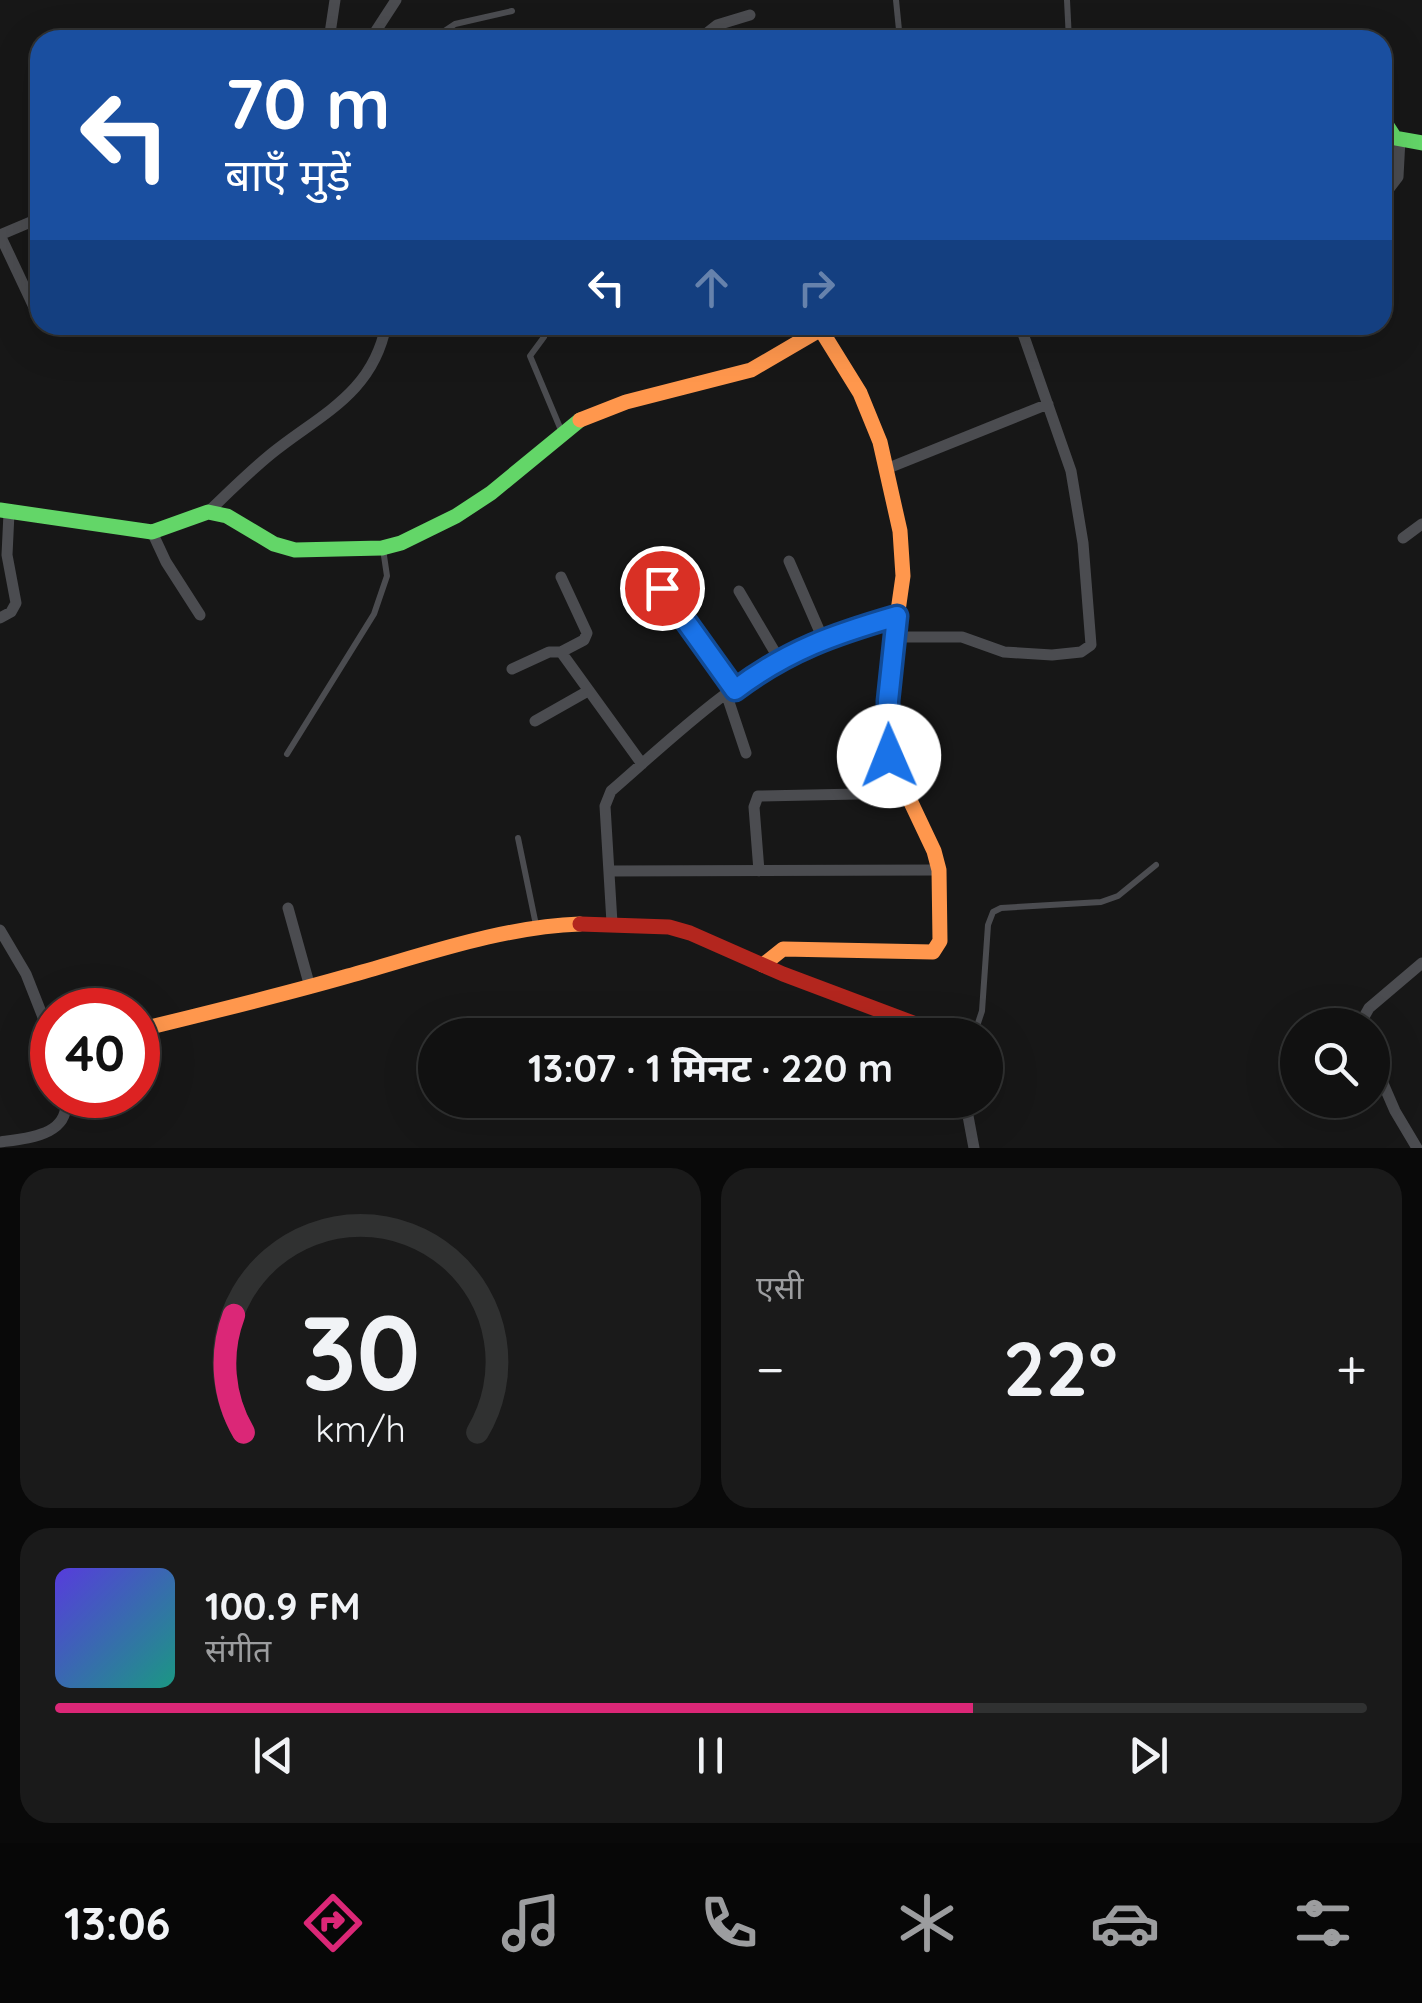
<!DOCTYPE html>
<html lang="hi">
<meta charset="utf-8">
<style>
:root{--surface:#111;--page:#1a1a1a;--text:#f1f3f6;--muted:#9c9d9f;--line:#303131;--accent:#db2777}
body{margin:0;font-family:Quicksand,"Noto Sans Devanagari",sans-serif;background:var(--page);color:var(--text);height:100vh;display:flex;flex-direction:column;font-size:38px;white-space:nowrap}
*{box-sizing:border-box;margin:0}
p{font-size:32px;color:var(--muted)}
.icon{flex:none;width:55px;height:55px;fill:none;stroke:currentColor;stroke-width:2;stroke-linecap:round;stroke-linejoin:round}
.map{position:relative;height:1148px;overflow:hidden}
.sheet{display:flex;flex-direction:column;gap:20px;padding:20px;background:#090909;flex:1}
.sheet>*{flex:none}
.guide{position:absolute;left:30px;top:30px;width:1362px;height:305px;border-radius:30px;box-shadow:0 10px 40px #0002,0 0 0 2px var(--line);background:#1a4fa0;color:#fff;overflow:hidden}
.fabs{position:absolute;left:1280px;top:1008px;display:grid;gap:20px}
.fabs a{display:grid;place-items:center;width:110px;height:110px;border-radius:50%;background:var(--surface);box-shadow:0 10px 40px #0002,0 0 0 2px var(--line);font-size:50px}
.speed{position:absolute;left:30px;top:988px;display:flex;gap:20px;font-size:50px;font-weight:700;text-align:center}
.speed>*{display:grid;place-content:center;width:130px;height:130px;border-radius:50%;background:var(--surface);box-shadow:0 10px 40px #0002,0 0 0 2px var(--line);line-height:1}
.speed .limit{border:15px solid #d22;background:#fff;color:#111}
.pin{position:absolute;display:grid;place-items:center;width:85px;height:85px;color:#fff;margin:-42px;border:5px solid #fff;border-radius:50%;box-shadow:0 2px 10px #0007}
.me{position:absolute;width:110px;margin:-55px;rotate:359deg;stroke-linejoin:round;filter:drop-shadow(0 0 8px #0008)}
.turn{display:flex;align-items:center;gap:35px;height:210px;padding:0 30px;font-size:45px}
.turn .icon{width:130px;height:130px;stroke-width:2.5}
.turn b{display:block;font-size:70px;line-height:85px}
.lanes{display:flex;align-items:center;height:95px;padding:0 30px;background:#0003;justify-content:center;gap:50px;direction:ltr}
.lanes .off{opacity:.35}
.big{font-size:75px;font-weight:700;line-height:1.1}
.sheet .tile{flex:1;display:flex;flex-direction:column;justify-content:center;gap:15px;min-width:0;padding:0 35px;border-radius:30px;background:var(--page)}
.sheet .dial{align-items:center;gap:0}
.dial svg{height:260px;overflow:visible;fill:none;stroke:var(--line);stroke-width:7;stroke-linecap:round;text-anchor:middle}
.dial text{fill:var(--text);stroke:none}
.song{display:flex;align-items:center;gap:30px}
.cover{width:120px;height:120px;border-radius:15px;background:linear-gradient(135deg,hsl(250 70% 55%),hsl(170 70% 35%))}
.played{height:10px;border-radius:5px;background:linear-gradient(90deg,var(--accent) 70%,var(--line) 70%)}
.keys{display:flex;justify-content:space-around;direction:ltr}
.heat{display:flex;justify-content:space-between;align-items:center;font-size:55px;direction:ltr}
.sheet .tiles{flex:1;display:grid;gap:20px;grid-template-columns:1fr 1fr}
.tile:last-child{grid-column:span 2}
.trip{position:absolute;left:418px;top:1018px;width:585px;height:100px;border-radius:50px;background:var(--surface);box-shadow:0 10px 40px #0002,0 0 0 2px var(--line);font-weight:700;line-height:100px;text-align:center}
.tabs{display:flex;height:160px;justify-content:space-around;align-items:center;background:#070707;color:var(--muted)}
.tabs .icon{width:70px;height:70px}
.tabs .on{color:var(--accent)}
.tabs b{font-size:45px;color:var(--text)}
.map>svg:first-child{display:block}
</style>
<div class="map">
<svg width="1422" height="1148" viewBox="0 0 1422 1148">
<rect width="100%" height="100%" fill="#171717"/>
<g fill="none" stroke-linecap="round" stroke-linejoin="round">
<path stroke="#4b4c50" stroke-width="6" d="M896,0l4,40
M1067,0l2,40
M431,40l24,-16 57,-13
M544,337l-14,19 31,74
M287,754l87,-140 13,-38 -4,-27
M518,838l18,87
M974,1035l8,-24 6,-86 5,-13 8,-4 100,-6 17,-6 38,-31"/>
<path stroke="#4b4c50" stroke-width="11" d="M329,40l6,-40
M370,40l26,-40
M698,40l19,-15 33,-10
M1382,198l16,-21 2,-38
M0,235l40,85
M0,235l40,-17
M886,469l162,-65
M208,512c21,-20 41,-40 63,-58 48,-39 102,-60 115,-129
M152,532l14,30 34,53
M1403,538l19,-14
M789,561l34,78
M561,577l26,56 -3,7 -23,12
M662,588l73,102
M739,591l40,68
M0,618l11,-6 5,-9 -9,-48 2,-42
M894,637h68l42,15 48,3 29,-3 10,-7 -8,-102 -12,-72 -51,-146
M512,669l37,-17h12l81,112
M727,696l19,57
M535,721l53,-30
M609,871l330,-1
M759,871l-5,-64 4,-11 148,-3
M288,908l22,79
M612,923l-7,-117 6,-15c60,-52 124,-115 198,-147 28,-13 59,-20 88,-28
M0,930l26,44 26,66
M1364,1025v-8l5,-9 53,-45
M1372,1058l23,53 22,37
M52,1061v9
M965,1100l9,48
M0,1142c30,-4 73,-7 65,-47"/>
<path stroke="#63d668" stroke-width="15" d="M1382,118l13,20 27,5
M0,510l152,22 56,-20 19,4 47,28 21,6 87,-2 19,-5 55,-27 35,-23 89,-73"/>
<path stroke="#ff974d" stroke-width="15" d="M580,420l46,-18 125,-32 77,-45
M763,965l20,-16 150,3 7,-11 -1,-71 -5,-19 -45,-95 3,-103 11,-77 -3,-45 -20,-89 -20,-49 -39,-63
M138,1030c70,-17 140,-34 210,-54 76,-21 152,-49 232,-52"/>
<path stroke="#b3261e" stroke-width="15" d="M580,924l89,3 21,6 93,41 162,61"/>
</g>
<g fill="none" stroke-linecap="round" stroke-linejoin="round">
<defs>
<path id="route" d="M662,588l73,102c53,-40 100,-56 162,-74l-9,85 1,55"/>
</defs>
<use href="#route" stroke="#114b97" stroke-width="25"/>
<use href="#route" stroke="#1a73e8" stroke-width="18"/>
</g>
</svg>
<div class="fabs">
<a><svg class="icon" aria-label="search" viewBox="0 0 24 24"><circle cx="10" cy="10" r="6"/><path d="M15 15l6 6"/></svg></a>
</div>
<div class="speed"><div class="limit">40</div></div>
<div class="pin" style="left:662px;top:588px;background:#d93025"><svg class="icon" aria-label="arrive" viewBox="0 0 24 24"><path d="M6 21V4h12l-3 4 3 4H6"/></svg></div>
<svg class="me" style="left:889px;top:756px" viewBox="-20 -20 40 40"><circle r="19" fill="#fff"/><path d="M0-13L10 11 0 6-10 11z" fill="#1a73e8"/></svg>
<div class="trip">13:07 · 1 मिनट · 220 m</div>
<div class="guide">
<div class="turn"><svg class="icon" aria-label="left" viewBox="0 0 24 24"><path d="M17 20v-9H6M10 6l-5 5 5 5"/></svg><div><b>70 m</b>बाएँ मुड़ें</div></div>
<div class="lanes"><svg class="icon" aria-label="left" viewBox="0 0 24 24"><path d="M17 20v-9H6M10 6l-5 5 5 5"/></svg><svg class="icon off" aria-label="ahead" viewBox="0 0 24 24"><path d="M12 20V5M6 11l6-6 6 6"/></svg><svg class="icon off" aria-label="right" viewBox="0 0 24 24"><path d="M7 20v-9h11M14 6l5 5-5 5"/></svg></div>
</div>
</div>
<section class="sheet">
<div class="tiles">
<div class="tile dial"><svg viewBox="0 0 100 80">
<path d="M14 69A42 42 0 1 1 86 69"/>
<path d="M14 69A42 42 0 0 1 11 33" stroke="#db2777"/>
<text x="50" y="56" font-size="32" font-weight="700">30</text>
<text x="50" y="72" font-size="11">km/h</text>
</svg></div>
<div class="tile"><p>एसी</p>
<div class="heat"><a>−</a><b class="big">22°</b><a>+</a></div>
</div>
<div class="tile">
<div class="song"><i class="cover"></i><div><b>100.9 FM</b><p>संगीत</p></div></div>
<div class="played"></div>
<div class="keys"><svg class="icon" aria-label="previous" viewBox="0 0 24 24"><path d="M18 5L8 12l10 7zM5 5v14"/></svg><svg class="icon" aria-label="pause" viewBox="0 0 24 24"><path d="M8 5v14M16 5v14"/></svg><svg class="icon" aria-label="next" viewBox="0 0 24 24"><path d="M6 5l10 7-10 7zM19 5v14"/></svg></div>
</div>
</div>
</section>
<nav class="tabs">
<b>13:06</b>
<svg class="icon on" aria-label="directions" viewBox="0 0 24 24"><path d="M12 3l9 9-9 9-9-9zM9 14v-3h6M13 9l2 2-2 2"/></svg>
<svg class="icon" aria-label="music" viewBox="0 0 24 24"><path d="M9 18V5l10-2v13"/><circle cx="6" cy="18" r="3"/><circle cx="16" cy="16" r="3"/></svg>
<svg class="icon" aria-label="phone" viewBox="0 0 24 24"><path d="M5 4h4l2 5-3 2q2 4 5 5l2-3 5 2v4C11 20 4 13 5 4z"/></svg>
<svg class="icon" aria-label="climate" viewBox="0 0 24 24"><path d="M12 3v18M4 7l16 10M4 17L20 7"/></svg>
<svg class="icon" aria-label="car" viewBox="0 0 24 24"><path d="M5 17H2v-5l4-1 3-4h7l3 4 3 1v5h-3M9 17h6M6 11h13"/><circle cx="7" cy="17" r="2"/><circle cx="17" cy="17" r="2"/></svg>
<svg class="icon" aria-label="filters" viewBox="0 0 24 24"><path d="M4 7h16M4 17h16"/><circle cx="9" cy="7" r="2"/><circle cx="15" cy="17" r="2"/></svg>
</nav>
